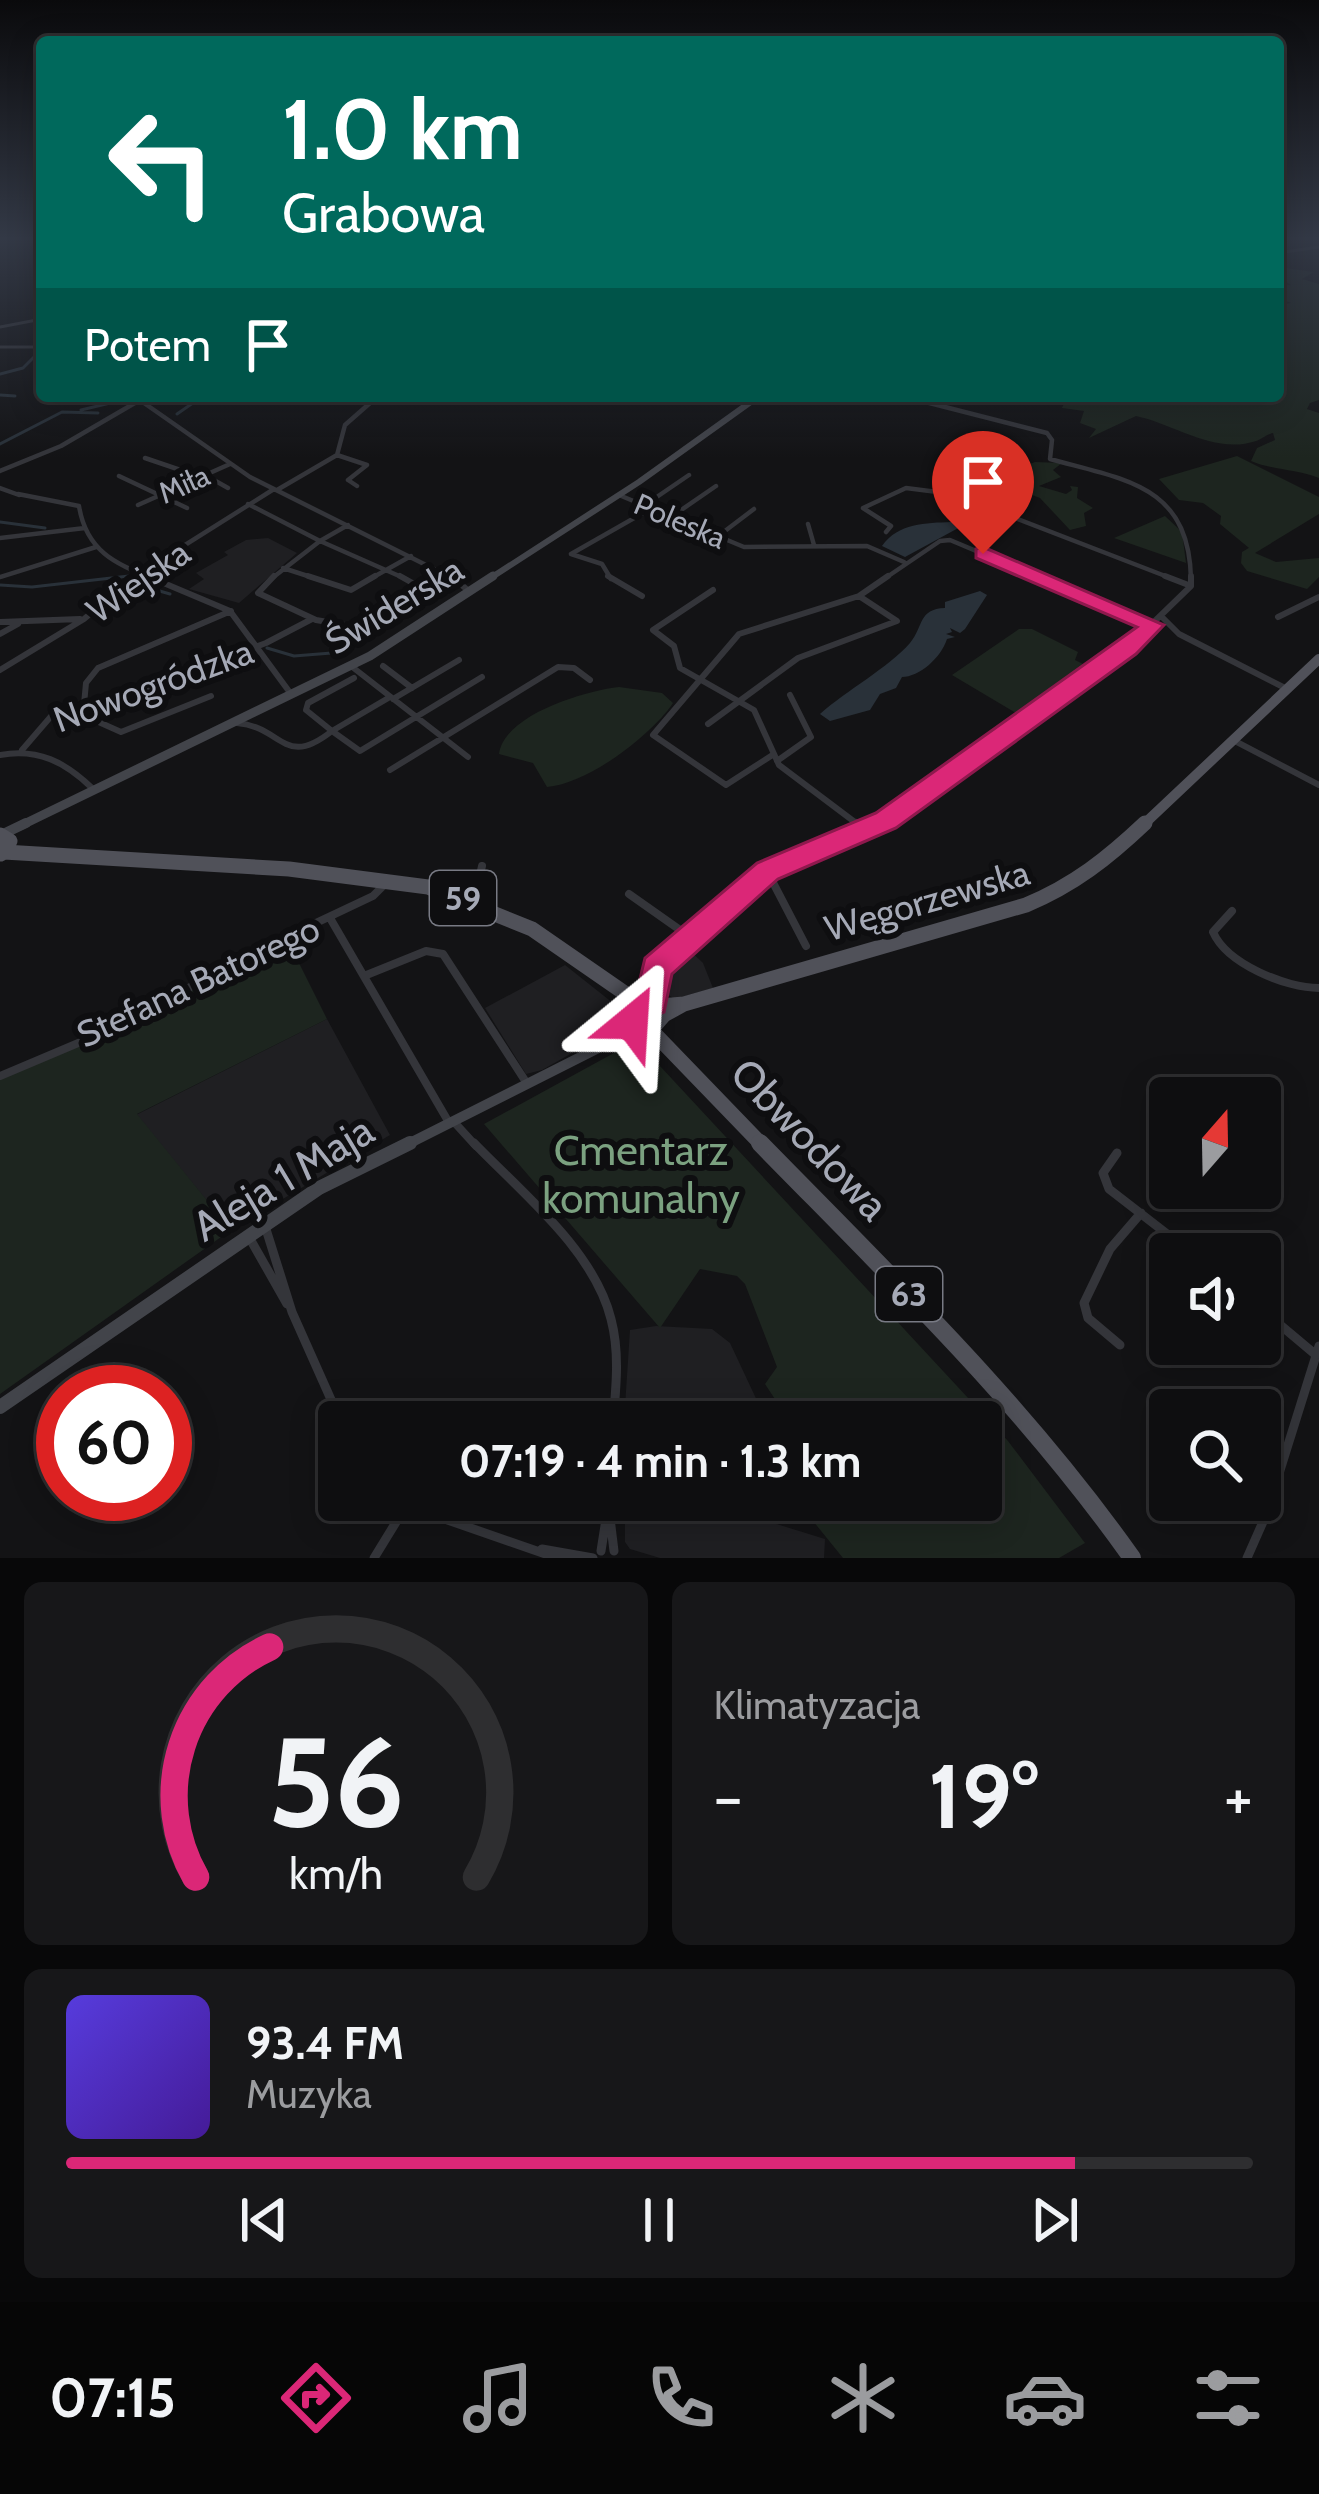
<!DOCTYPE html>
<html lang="pl">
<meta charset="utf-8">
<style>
:root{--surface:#0e0e10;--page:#171719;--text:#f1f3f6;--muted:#9b9c9f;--line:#2e2e30;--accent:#db2777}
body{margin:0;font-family:Cabin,sans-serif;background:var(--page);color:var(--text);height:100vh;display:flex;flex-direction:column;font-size:45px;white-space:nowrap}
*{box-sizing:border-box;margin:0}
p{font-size:39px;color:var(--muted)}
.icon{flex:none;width:66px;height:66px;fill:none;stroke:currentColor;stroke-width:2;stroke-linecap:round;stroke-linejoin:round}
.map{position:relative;height:1558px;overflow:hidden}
.side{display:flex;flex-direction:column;gap:24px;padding:24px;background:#080809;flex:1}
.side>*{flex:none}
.top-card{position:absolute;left:36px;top:36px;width:1248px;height:366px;border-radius:12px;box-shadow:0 6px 30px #0003,0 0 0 3px var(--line);background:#00695c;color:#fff;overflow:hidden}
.needle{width:78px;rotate:20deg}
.fabs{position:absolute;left:1149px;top:1077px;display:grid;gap:24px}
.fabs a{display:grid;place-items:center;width:132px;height:132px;border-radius:12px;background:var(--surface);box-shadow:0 6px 30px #0003,0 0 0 3px var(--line);font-size:60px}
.speed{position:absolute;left:36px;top:1365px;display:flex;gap:24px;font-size:60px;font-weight:700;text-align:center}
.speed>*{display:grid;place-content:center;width:156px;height:156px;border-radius:50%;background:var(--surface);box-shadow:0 6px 30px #0003,0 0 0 3px var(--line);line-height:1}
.speed .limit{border:18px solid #d22;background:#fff;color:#111}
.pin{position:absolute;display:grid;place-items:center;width:102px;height:102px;color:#fff;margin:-123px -51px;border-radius:50% 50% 50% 0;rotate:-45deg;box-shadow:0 0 12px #0007}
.pin .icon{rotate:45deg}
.me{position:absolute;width:132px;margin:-66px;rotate:27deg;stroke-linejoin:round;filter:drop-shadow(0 0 9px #0008)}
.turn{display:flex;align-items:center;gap:42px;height:252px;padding:0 48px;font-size:54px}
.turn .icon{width:156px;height:156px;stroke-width:2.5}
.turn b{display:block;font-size:84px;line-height:102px}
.then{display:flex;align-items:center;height:114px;padding:0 48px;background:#0003;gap:24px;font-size:45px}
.big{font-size:90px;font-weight:700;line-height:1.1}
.side .tile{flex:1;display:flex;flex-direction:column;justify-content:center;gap:18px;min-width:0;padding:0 42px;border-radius:18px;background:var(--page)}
.side .dial{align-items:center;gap:0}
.dial svg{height:312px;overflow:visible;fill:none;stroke:var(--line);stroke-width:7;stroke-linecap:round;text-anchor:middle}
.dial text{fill:var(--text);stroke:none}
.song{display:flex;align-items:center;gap:36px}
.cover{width:144px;height:144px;border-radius:18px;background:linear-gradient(135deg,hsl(250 70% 55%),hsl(260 70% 35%))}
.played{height:12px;border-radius:6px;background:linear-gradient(90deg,var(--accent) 85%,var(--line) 85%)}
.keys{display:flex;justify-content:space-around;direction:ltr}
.heat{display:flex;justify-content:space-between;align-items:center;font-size:66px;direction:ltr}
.side .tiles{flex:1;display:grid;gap:24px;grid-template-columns:1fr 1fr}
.tile:last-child{grid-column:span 2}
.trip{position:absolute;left:318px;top:1401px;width:684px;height:120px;border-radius:12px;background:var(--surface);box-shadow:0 6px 30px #0003,0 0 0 3px var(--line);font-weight:700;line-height:120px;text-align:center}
.menu{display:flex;height:192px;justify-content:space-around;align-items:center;background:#060606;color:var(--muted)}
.menu .icon{width:84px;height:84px}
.menu .selected{color:var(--accent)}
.menu b{font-size:54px;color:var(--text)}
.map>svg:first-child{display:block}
</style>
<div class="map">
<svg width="1319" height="1558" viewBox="0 0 1319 1558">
<rect width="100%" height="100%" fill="#131315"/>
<path fill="#1f1f22" d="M268,538l29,15 -58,50 -50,-14 15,-10 -8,-6 32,-18 -4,-3 22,-12z
M686,947l17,16 10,25 -38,11 -14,-8v-20z
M565,965l53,42v20l-76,43 -16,4 -41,-66z
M327,1019l63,116 -159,95 -95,-115z
M656,1326l56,3 18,14 37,79h-143l6,-92z
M625,1500h148l-3,22 55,17 -1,19h-164l-30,-9 -5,-7z"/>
<path fill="#1d251f" d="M1278,267l36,5 -12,7 17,5v116l-9,3 -3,6 12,4v65c-23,-9 -47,-8 -68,-17l6,-13 18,-8 -2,-7c-6,1 -11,6 -17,8 -41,14 -82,-17 -120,-25l-47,22 7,-9 -16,-6 4,-12 -22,-3 3,-7 17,-5h196v-91l13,-2 -13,-5v-12l13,-1 -13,-8z
M1237,456l82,41v17l-64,39 21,9 43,-4v19l-12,12 -60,-18 -6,-8 1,-11 30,-18 -23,14 -29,-24 1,-8 -18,-13 -24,-3 -20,-21z
M1035,462l27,1 -9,7 8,7 -22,9 27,8 6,-4 -2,-4 8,1 -1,11 16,10 -9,5 2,13 -16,4 -30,-32 -50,-19z
M1165,516l17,16 4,31 -72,-25z
M1019,629h13l46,23 -3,8 16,8 -70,48 -69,-41z
M619,687l43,6 11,10c-22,33 -86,81 -126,84l-14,-24 -34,-9c5,-39 85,-63 120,-67z
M287,939l40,80 -190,95 94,116 -231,164v-316l116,-48z
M623,1048l24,4 361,389 77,102 -26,15h-216l-30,-37 -7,-21h175v-78h-191l-25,-38 12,-17 -32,-83 -8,-8 -37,-7 -40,59 -176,-204z"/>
<path fill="#293139" d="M951,522l11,4 -57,31 -23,-11c16,-23 44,-23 69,-24z
M980,591l7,4 -22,34 -5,4 -10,-5 2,4 -6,2 9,3 -8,2c-6,19 -28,38 -45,38l-6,11 -16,6 -10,16 -40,11 -10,-7c27,-24 68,-46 90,-71 14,-17 8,-34 35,-35v-6z"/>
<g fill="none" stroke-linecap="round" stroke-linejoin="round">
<path stroke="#293139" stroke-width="3" d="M0,374l23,-6 19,-19
M0,395l15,1
M81,410l50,-12
M177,414l26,-18
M0,444l62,-32 36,1
M0,522l45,6
M0,585l32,2 97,-11
M139,585l31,9
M267,648l27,8 50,-4"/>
<path stroke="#34353a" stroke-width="3" d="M1278,253l41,-6
M0,327l42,-8
M0,347h42"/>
<path stroke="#34353a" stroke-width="4.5" d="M134,396l116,81 204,102
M902,396l145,37 5,7 -2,19c76,21 139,26 141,120
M337,455l30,10 -19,15 9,6
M145,458l53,18
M0,471l61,-25 79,-46
M205,475l23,13
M119,476l68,32
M0,488l19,7
M277,490l60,-35 8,-30 33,-29
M18,494l61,12c7,44 36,59 76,73
M619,495l125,52 123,-1 37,16
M248,504l72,37
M138,505l92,-41
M645,505l44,-30
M671,517l45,-31
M808,524l6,21
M886,532l5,-6 -28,-18 43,-20 47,6 220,85
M717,537l37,-28
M0,538l85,-10
M320,541l86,38
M320,541l28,-16
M571,554l79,-45
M571,554l31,10 9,15
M283,568l34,11
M0,577l96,-30
M131,579l143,-90
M271,579l49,-38
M370,579l41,-23
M884,579l56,-38 10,-1 93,39"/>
<path stroke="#34353a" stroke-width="6" d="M147,576l83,35 61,83
M274,576l-16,17 58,27 58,10 48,-28 3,-12 -25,-14
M308,576l43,14 24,-14
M451,576l19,16
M608,576l34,20
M1036,576l117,49
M1165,576l26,10
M713,590l-60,40 21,16 6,22 74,42 25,55 81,61
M1162,617l17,17 108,55
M1278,617l41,-20
M0,622l80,-3
M0,634l18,-10
M351,666l117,91
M383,666l29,22
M0,670l84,-51 51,-43
M354,678l-46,25 -2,7 26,21 58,-34
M211,696l-90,36 -38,-17 3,-32 12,-15 133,-57
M393,699l66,-39
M237,723c46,4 47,46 95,8l28,20 122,-74
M708,724l90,-66 99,-37 -38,-25
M1233,740l86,45
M22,750l31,-36 72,-18 141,-53 46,-24
M774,754l-48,31 -73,-50 86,-101 120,-38 29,-20
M0,755c38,-7 65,7 92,33
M777,761l34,-24 -21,-42
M390,770l168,-103 16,1 16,12
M875,826l252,-178 64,-62v-10"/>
<path stroke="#34353a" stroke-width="8" d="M856,823l11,8
M767,871l39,75
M629,894l61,43
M474,902l8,-36
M1232,911l-19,21c14,32 73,56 106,56
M330,918l118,203
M364,976l62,-25 17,3 83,128
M653,998l4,-31 115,-99 108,-45
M0,1076l142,-60 85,-51 146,-69 14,-14
M455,1123l21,23"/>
<path stroke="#34353a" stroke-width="9" d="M474,1143c47,49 120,107 137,176 9,34 5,69 2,103
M1117,1153l-14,20 6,16 84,65
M265,1226l27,86 49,110
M249,1237l38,67
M1260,1308l56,47
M1120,1345l-32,-27 -4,-15 26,-54 31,-36
M407,1500l29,16 121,42
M609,1510l5,41
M542,1549l51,9
M601,1551l8,-51
M374,1558l35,-57
M1247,1558l19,-43 53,-169"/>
<path stroke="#42444a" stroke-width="6" d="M489,579l150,-97 120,-86"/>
<path stroke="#42444a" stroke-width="9" d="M20,826l350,-170 123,-80"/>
<path stroke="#42444a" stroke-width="10" d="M1,835l25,-12
M404,1146l234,-118"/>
<path stroke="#42444a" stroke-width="14" d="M0,1407l319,-219 91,-45"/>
<path stroke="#505159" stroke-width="10" d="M1142,826l177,-167"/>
<path stroke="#505159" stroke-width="15" d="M0,835l10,6 -9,13
M4,852l285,17 139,18 104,42 107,74
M648,1001l12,5 24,-2 -20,11 -13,15 -19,-9 1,-12z
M684,1004l342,-99c48,-20 82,-47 119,-82
M651,1030l112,116"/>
<path stroke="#505159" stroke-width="18" d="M760,1143c131,134 264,262 372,415"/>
</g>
<linearGradient id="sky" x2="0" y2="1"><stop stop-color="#0a0a0c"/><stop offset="0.52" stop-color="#333946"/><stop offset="1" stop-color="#333946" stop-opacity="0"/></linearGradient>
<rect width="1319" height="458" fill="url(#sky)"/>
<path fill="#db2777" stroke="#8e194d" stroke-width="3" d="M983,547l181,78 -28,29 -240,174 -118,51 -106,95 -8,38 -14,5 -6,15 -12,4 -12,-4c-6,-14 -2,-23 4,-36l13,-5 8,-33 112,-95 119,-50 261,-186 -161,-69v-9z"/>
<g text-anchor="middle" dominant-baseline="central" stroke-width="12" stroke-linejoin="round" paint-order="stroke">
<g font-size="30" fill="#a5a9b6" stroke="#0e0e10">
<text transform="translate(184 484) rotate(-24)">Miła</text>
<text transform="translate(680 521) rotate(23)">Poleska</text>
</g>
<g fill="#0e0e10" stroke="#787a84" stroke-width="3">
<rect x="430" y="871" width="66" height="54" rx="9"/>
<rect x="876" y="1267" width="66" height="54" rx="9"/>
</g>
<g font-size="33" font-weight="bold" fill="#a5a9b6">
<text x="463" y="898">59</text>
<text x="909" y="1294">63</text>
</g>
<g font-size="36" fill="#a5a9b6" stroke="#0e0e10">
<text transform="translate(138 581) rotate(-35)">Wiejska</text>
<text transform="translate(394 605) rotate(-31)">Świderska</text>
<text transform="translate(153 685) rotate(-20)">Nowogródzka</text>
<text transform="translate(927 900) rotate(-16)">Węgorzewska</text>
<text transform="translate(198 981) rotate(-25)">Stefana Batorego</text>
</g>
<g font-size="42" fill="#a5a9b6" stroke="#0e0e10">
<text transform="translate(810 1139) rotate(46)">Obwodowa</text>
<text transform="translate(283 1178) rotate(-31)">Aleja 1 Maja</text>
</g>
<g font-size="42" fill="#7ba180" stroke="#0e0e10">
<text x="641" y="1150">Cmentarz<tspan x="641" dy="48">komunalny</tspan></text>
</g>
</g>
</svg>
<div class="fabs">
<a><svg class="needle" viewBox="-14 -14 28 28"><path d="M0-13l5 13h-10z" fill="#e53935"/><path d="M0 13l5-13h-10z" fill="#9b9c9f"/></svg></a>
<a><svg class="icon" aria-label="sound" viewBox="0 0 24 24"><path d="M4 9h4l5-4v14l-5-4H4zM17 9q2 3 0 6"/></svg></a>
<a><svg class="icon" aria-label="search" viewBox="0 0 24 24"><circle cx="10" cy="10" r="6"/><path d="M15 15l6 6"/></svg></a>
</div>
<div class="speed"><div class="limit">60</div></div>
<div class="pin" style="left:983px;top:554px;background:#d93025"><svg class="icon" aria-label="arrive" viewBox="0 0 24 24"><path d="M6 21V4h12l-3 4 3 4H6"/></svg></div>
<svg class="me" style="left:632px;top:1022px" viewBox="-20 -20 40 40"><path d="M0-17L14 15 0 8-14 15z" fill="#db2777" stroke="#fff" stroke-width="4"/></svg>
<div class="trip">07:19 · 4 min · 1.3 km</div>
<div class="top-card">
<div class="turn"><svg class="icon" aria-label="left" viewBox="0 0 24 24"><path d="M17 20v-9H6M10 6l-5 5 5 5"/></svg><div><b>1.0 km</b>Grabowa</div></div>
<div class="then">Potem<svg class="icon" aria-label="arrive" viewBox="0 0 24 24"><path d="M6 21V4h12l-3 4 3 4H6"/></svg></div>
</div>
</div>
<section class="side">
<div class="tiles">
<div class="tile dial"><svg viewBox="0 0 100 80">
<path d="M14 69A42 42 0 1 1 86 69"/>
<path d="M14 69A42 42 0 0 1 33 10" stroke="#db2777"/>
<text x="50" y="56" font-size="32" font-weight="700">56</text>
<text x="50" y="72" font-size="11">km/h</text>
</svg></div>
<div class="tile"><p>Klimatyzacja</p>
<div class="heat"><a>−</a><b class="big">19°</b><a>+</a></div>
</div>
<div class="tile">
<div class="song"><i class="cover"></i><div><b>93.4 FM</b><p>Muzyka</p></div></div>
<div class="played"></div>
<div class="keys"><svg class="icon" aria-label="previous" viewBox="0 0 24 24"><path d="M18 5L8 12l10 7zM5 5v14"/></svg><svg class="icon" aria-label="pause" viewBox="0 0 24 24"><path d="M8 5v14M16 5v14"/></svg><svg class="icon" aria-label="next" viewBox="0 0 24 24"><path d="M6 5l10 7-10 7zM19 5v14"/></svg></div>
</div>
</div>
</section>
<nav class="menu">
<b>07:15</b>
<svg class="icon selected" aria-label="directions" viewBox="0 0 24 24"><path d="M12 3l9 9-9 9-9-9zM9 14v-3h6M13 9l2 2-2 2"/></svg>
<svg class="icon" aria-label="music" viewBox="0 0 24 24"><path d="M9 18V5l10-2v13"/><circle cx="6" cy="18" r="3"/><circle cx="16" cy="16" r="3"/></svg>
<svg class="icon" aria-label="phone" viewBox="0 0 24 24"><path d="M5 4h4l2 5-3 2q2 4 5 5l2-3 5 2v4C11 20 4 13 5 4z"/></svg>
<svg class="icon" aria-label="climate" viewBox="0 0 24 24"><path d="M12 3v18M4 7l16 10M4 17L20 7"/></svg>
<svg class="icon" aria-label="car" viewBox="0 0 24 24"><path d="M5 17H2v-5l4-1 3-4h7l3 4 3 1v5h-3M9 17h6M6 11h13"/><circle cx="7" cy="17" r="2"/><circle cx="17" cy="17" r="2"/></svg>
<svg class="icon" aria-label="filters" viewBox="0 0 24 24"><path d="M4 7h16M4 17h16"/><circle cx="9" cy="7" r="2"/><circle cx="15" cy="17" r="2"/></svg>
</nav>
